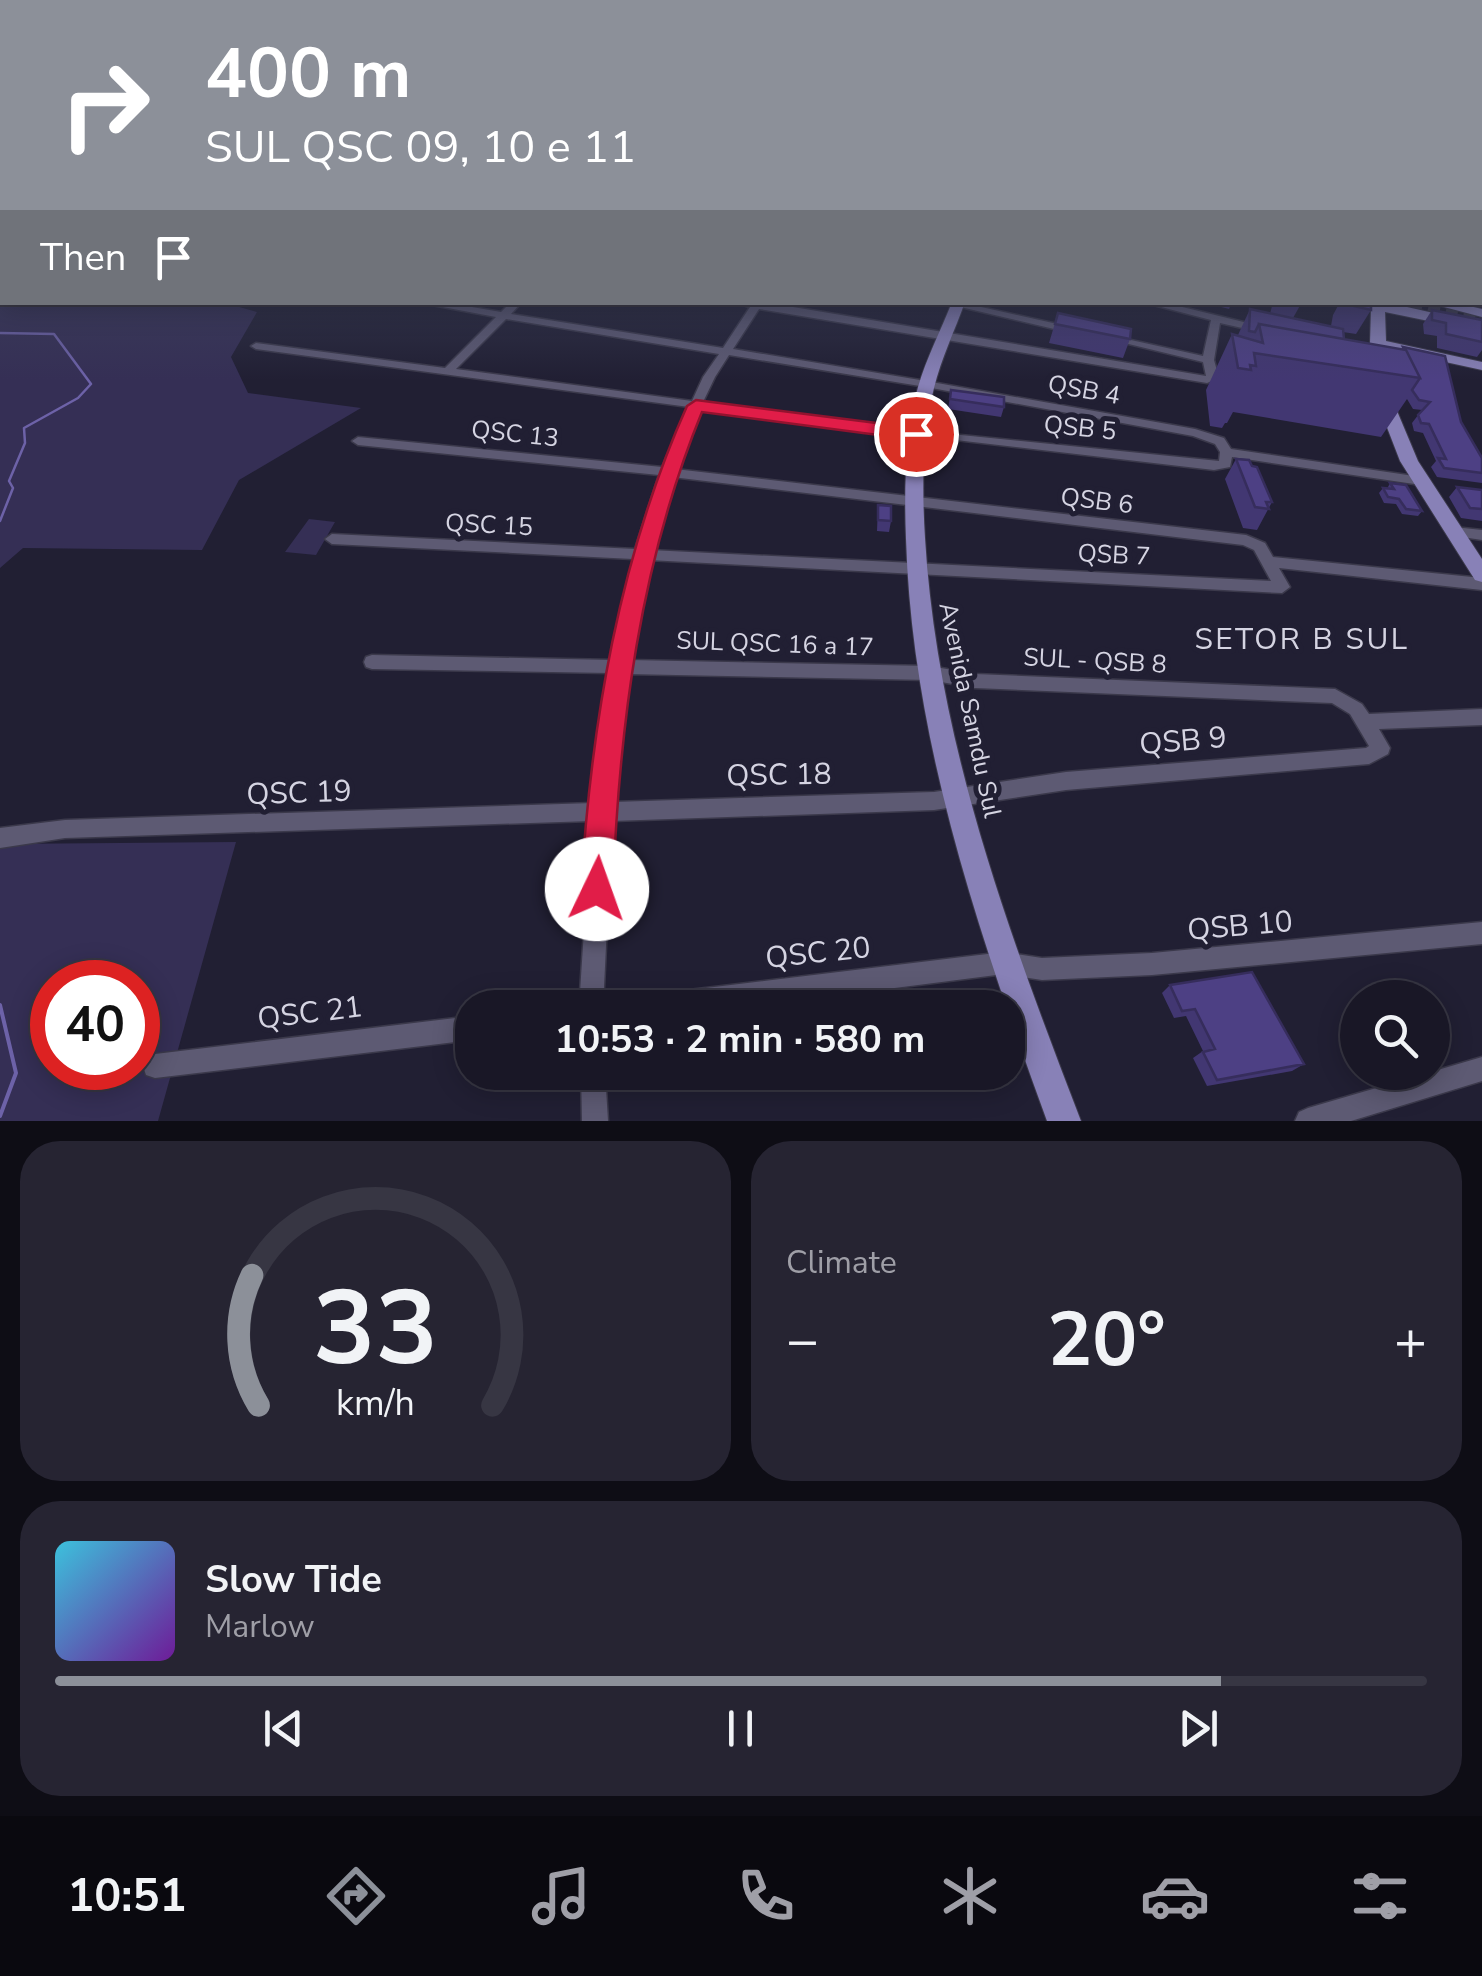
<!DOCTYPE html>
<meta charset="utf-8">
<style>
:root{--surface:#191726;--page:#262432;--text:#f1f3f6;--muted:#9f9fa7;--line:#373643;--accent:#8c9099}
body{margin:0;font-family:"Nunito Sans",sans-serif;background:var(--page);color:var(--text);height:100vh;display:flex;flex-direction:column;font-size:38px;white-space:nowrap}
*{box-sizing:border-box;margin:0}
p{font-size:32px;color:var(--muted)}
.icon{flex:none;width:55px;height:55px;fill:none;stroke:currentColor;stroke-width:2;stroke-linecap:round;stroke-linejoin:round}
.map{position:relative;height:1121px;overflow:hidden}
.side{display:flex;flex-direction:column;gap:20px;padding:20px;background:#0e0d15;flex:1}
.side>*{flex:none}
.hud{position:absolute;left:0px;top:0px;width:1482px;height:305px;box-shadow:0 5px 25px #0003,0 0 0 2px var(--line);background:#8c9099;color:#fff;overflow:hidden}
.tools{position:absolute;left:1340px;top:980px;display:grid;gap:20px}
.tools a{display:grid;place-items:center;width:110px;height:110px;border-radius:50%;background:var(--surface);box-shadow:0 5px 25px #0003,0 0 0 2px var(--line);font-size:50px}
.speed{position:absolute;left:30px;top:960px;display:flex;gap:20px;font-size:50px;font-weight:700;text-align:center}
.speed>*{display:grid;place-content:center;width:130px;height:130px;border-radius:50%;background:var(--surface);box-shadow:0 5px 25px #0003,0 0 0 2px var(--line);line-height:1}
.speed .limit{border:15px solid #d22;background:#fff;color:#111}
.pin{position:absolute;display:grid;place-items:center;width:85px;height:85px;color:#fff;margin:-42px;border:5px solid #fff;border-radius:50%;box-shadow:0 2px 10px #0007}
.me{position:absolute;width:110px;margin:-55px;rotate:3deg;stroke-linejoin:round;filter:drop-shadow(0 0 8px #0008)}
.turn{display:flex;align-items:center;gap:35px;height:210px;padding:0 40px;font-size:45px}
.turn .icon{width:130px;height:130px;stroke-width:2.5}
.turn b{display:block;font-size:70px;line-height:85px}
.then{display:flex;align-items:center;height:95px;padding:0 40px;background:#0003;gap:20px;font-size:38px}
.big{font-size:75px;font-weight:700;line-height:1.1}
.side .widget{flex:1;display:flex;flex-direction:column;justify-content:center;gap:15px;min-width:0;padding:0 35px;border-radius:40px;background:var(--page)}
.side .dial{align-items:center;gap:0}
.dial svg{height:260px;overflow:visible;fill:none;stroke:var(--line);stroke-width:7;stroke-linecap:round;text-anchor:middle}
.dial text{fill:var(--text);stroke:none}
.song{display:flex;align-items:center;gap:30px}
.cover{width:120px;height:120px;border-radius:15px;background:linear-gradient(135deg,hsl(190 70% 55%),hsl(280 70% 35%))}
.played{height:10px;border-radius:5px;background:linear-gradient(90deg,var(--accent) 85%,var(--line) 85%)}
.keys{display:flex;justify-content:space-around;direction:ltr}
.heat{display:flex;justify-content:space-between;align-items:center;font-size:55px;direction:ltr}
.side .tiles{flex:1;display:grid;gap:20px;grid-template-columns:1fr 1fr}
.widget:last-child{grid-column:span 2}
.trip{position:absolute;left:455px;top:990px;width:570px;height:100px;border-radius:40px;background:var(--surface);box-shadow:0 5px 25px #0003,0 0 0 2px var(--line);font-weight:700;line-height:100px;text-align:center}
.menu{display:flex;height:160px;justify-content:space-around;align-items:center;background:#0a090f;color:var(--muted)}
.menu .icon{width:70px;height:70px}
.menu .selected{color:var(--accent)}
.menu b{font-size:45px;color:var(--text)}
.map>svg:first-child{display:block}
</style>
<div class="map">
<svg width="1482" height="1121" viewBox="0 0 1482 1121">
<rect width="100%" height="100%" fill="#211f33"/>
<path fill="#352f55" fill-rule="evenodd" d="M0,223l2,79h220l35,10 -26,45 17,36 113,15 -122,72 -37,70 -179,-2 -23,20z
M309,519l26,3 -19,33 -31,-3z
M236,842l-78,279h-158v-277zM52,982h86v86h-86z"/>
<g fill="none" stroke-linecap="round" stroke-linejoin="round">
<path stroke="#6d62a8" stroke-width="2.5" d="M0,333l54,1 37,50 -13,14 -54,30 1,15 -16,38 4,7 -13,33"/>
<path stroke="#6d62a8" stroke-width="4" d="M0,1005l16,68 -16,43"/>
<path stroke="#3c3a4d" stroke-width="12" stroke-dasharray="12 6" stroke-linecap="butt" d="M1411,302l71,15"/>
<defs>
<path id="minor" d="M416,302h27l58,10 10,-10h11l-11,12 212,34 27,-41 -18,-5h31l443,74 -3,-14 -95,-23 5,-3 90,20 8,-36 -69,-18h20l102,25v4l-4,1 -40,-9 -6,37 5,18 -12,5 -448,-74 -26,40 193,32 269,48 29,9 7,11 190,28 7,4 -2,3 -5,1 -189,-28 -2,10 -16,3 -293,-34 -5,2 -216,-29 -25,60 571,66 19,8 8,14 209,21v12l-203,-22 11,19 -8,6 -634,-33 -19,100 301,6 45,8 360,15 27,15 7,10 113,-5v16l-103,4 11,19 -2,6 -19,10 -303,26 -132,20 -322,11 -9,187h-24l12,-187 -526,17 -65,10v-20l65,-8 528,-17 17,-130 -238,-4 -6,-2 -2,-5 2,-5 6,-2 240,5 21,-101 -301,-15 -7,-5 7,-5 303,15 24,-74 -301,-30 -6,-4 6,-4 304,30 27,-60 -433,-58 -5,-3 5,-3 189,25 51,-51zM506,319l213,35 -16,23 -11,24 -236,-32zM729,355l197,32 267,49 22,8 5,8 -1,9 -308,-31 -208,-28 12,-25zM672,477l571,68 11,5 17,31 -621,-31zM627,674l303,6 45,8 357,15 18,11 19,32 -3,2 -300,24 -132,20 -321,10z
M959,302l112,25 5,3 -5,3 -119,-28z
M1454,527l28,3v10l-33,-5 -2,-3 2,-3z
M1482,922v22l-330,31 -110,5 -38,-6 -266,34h-111l4,-8 8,-4 365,-44 38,6 110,-5z
M472,1016v24l-317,38 -9,-3 -3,-9 3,-9 9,-3z
M1482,1057v24l-131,40h-56l4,-9 9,-4z
M581,1072h24l3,49h-26z"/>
<path id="major" d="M1480,229h2v6h-2z
M952,302h13c-10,28 -24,57 -31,86 -12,46 -12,103 -9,150 12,203 84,396 156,583h-34c-68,-187 -135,-381 -141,-582 -2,-48 -1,-106 12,-152 8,-28 23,-57 34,-85z
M1349,302h36l97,22v8l-97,-20 1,29 96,21v8l-96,-21 -2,24h-10l-4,-30 1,-34z
M1425,302h27l30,7v8z
M1384,394l8,5 26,62 64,98v23l-7,-2 -75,-119 -24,-62z"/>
</defs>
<use href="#minor" stroke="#3b394b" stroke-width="3"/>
<use href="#major" stroke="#3b394b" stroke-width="2"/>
<use href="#minor" fill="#5d5a73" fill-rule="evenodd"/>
<use href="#major" fill="#8881b7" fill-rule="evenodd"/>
</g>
<path fill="#423772" d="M1202,302h30l-3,7z
M1273,302h29l-9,16 38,8 2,-11 7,-13h31v8l-15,24 -13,-2 1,7 58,10 1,-2 58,75 21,36v25l-45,-6 -6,-10 5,-6 -13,-28 -9,-2 -2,-8 10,-13 -9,-1 -6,-10 -26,38 -148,-25 -6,11h-2l-3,5 -12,-2 -4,-36 26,-56 6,1 12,-26 20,5z
M1432,310l50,10v30l-5,7 -40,-9v-12l-13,-2 -1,-10z
M1058,313l72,26 -7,19 -74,-15z
M951,390l53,17 -3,10 -53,-8z
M1236,459l36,43 -15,28 -14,-2 -18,-49z
M1390,483l32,28 -4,5 -16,-2 -6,-10 -12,-1 -5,-10 4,-5 4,1z
M1457,487l25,3v31l-21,-3 -12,-21z
M878,505l13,16 -2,11 -12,-1z
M1170,985l134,79 -12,7 -85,15 -14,-28 10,-7 -17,-35 -12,2 -12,-25z"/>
<path fill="#4d4084" stroke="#362d5c" stroke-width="2.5" d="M1345,302h26v8l-26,-6z
M1250,309l93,20 1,10 -85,-15 -4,8 -6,-1z
M1432,310l50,10v22l-36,-8v-11l-14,-3z
M1058,313l73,16 -1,10 -75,-15z
M1259,324l147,26 14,28 -166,-25 2,13 -6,-1 1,5 -13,-2 -6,-34 31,9z
M1403,347l42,9 16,66 21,36v15l-38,-5 -6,-10 8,1 -17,-35 -8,-1 -3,-8 12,-13 -11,-2 -7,-10 8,-12 -14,-28 -2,-1z
M951,390l53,7v10l-54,-8z
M1236,459l13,1 3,6 5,1 15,35h-6l3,7 -14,-2z
M1390,483l16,2 16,26 -16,-2 -7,-10 -11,-2 -5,-9 11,1z
M1457,487l25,3v19l-12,-1z
M878,505l13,1v15l-13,-1z
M1252,972l52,92 -87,16 -14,-28 12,-3 -20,-40 -13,2 -12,-26z"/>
<linearGradient id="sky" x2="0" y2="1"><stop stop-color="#12111c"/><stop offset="0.59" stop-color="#3d425b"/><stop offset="1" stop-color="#3d425b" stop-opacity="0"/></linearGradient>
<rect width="1482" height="380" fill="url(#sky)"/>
<path fill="#e11d48" stroke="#92132f" stroke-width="2.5" d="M696,400l220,28 10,6 -10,6 -214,-28c-62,151 -83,314 -89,477l-5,11 -11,5 -12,-5 -4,-11c10,-166 38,-331 106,-483z"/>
<g text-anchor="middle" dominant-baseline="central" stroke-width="10" stroke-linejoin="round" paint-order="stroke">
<g font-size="25" fill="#d5d4e2" stroke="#211f33">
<text transform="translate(1084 390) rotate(10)">QSB 4</text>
<text transform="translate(1080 428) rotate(6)">QSB 5</text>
<text transform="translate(515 434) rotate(6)">QSC 13</text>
<text transform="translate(1097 501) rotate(7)">QSB 6</text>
<text transform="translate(489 525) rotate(3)">QSC 15</text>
<text transform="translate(1114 555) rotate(3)">QSB 7</text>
<text transform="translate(775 644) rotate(2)">SUL QSC 16 a 17</text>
<text transform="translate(1095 661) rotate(3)">SUL - QSB 8</text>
<text transform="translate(970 710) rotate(78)">Avenida Samdu Sul</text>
</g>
<g font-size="30" letter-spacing="2.5" fill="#d5d4e2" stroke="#211f33">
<text x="1302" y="639">SETOR B SUL</text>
</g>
<g font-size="30" fill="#d5d4e2" stroke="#211f33">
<text transform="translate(1183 741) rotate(-5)">QSB 9</text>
<text transform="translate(779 775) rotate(-1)">QSC 18</text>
<text transform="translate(299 793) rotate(-2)">QSC 19</text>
<text transform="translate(1240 926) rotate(-5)">QSB 10</text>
<text transform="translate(818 953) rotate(-6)">QSC 20</text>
<text transform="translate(310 1013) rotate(-7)">QSC 21</text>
</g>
</g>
</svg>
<div class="tools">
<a><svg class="icon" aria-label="search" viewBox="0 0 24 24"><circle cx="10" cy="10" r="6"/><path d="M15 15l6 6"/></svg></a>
</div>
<div class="speed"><div class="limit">40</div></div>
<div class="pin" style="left:916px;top:434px;background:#d93025"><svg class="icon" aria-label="arrive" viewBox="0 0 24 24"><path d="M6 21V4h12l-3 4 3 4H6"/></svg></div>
<svg class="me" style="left:597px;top:889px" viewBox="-20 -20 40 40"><circle r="19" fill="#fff"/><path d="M0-13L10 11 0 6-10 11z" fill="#e11d48"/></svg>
<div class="trip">10:53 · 2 min · 580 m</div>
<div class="hud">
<div class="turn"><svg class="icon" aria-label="right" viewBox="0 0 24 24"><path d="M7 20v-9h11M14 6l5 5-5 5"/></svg><div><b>400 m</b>SUL QSC 09, 10 e 11</div></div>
<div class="then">Then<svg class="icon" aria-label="arrive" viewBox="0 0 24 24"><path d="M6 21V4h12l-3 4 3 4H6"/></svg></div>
</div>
</div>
<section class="side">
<div class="tiles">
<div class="widget dial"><svg viewBox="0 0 100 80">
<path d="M14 69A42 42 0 1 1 86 69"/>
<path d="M14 69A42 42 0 0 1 12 29" stroke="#8c9099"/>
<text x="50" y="56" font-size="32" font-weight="700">33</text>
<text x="50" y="72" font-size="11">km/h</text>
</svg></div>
<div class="widget"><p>Climate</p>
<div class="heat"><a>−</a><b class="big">20°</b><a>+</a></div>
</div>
<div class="widget">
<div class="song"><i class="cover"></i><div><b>Slow Tide</b><p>Marlow</p></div></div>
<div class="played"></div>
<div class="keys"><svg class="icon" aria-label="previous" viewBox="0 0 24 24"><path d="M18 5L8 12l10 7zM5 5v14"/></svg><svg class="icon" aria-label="pause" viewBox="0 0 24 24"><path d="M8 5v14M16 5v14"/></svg><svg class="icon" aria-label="next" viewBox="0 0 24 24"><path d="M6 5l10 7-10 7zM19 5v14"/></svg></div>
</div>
</div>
</section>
<nav class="menu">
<b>10:51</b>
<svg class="icon selected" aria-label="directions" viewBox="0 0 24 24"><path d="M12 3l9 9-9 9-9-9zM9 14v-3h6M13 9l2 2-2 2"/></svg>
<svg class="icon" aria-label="music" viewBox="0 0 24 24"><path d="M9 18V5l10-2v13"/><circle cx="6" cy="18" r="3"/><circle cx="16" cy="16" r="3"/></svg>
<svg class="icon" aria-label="phone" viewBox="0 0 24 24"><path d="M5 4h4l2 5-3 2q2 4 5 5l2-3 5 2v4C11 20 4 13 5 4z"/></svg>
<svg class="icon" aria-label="climate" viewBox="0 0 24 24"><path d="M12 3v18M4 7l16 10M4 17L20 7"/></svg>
<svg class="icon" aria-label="car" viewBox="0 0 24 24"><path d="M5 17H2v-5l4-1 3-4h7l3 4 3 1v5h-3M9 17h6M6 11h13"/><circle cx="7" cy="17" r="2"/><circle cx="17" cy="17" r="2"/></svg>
<svg class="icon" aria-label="filters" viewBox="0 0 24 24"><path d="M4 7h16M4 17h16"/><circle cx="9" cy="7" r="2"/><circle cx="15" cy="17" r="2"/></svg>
</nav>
